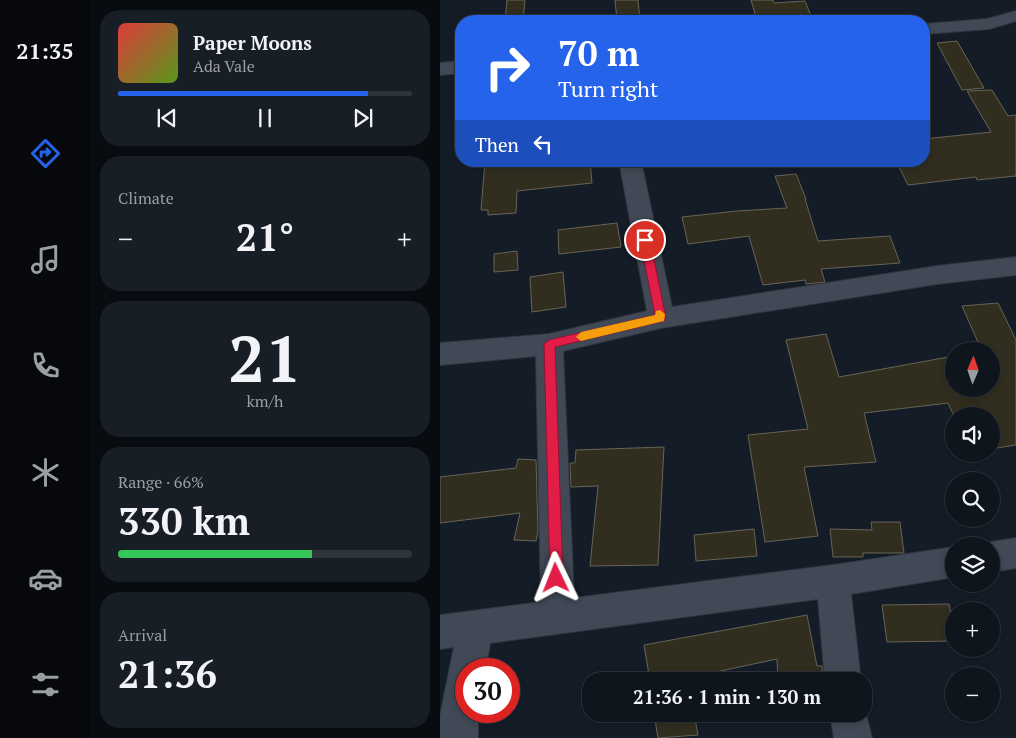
<!DOCTYPE html>
<meta charset="utf-8">
<style>
:root{--surface:#0f151d;--page:#181e26;--text:#f1f3f6;--muted:#9b9fa4;--line:#2f343b;--accent:#2563eb}
body{margin:0;font-family:"PT Serif",serif;background:var(--page);color:var(--text);height:100vh;display:flex;flex-direction:column;font-size:19px;white-space:nowrap}
*{box-sizing:border-box;margin:0}
p{font-size:16px;color:var(--muted)}
.icon{flex:none;width:28px;height:28px;fill:none;stroke:currentColor;stroke-width:2;stroke-linecap:round;stroke-linejoin:round}
.map{position:relative;flex:1;overflow:hidden}
.side{display:flex;flex-direction:column;gap:10px;padding:10px;background:#080c10;width:350px}
.side>*{flex:none}
.banner{position:absolute;left:15px;top:15px;width:475px;height:152px;border-radius:20px;box-shadow:0 2px 8px #0003,0 0 0 1px var(--line);background:#2563eb;color:#fff;overflow:hidden}
.needle{width:32px;rotate:2deg}
.buttons{position:absolute;left:505px;top:342px;display:grid;gap:10px}
.buttons a{display:grid;place-items:center;width:55px;height:55px;border-radius:50%;background:var(--surface);box-shadow:0 2px 8px #0003,0 0 0 1px var(--line);font-size:25px}
.speed{position:absolute;left:15px;top:658px;display:flex;gap:10px;font-size:25px;font-weight:700;text-align:center}
.speed>*{display:grid;place-content:center;width:65px;height:65px;border-radius:50%;background:var(--surface);box-shadow:0 2px 8px #0003,0 0 0 1px var(--line);line-height:1}
.speed .limit{border:8px solid #d22;background:#fff;color:#111}
.pin{position:absolute;display:grid;place-items:center;width:42px;height:42px;color:#fff;margin:-21px;border:2px solid #fff;border-radius:50%;box-shadow:0 1px 5px #0007}
.me{position:absolute;width:55px;margin:-28px;rotate:358deg;stroke-linejoin:round;filter:drop-shadow(0 0 4px #0008)}
.turn{display:flex;align-items:center;gap:18px;height:105px;padding:0 20px;font-size:22px}
.turn .icon{width:65px;height:65px;stroke-width:2.5}
.turn b{display:block;font-size:35px;line-height:42px}
.then{display:flex;align-items:center;height:48px;padding:0 20px;background:#0003;gap:10px;font-size:19px}
.big{font-size:38px;font-weight:600;line-height:1.1}
.side .card{flex:1;display:flex;flex-direction:column;justify-content:center;gap:8px;min-width:0;padding:0 18px;border-radius:20px;background:var(--page)}
.side .dial{align-items:center;gap:0}
.dial b{font-size:65px;line-height:1}
.song{display:flex;align-items:center;gap:15px}
.cover{width:60px;height:60px;border-radius:8px;background:linear-gradient(135deg,hsl(0 70% 55%),hsl(90 70% 35%))}
.played{height:5px;border-radius:2px;background:linear-gradient(90deg,var(--accent) 85%,var(--line) 85%)}
.keys{display:flex;justify-content:space-around;direction:ltr}
.heat{display:flex;justify-content:space-between;align-items:center;font-size:28px;direction:ltr}
.charge{height:8px;border-radius:4px;background:linear-gradient(90deg,#34c759 66%,var(--line) 0)}
.trip{position:absolute;left:142px;top:672px;width:290px;height:50px;border-radius:20px;background:var(--surface);box-shadow:0 2px 8px #0003,0 0 0 1px var(--line);font-weight:600;line-height:50px;text-align:center}
main{display:flex;flex:1;min-height:0}
.tab-bar{display:flex;flex-direction:column;width:90px;justify-content:space-around;align-items:center;background:#06080c;color:var(--muted)}
.tab-bar .icon{width:35px;height:35px}
.tab-bar .selected{color:var(--accent)}
.tab-bar b{font-size:22px;color:var(--text)}
.map>svg:first-child{display:block}
</style>
<main>
<nav class="tab-bar">
<b>21:35</b>
<svg class="icon selected" aria-label="directions" viewBox="0 0 24 24"><path d="M12 3l9 9-9 9-9-9zM9 14v-3h6M13 9l2 2-2 2"/></svg>
<svg class="icon" aria-label="music" viewBox="0 0 24 24"><path d="M9 18V5l10-2v13"/><circle cx="6" cy="18" r="3"/><circle cx="16" cy="16" r="3"/></svg>
<svg class="icon" aria-label="phone" viewBox="0 0 24 24"><path d="M5 4h4l2 5-3 2q2 4 5 5l2-3 5 2v4C11 20 4 13 5 4z"/></svg>
<svg class="icon" aria-label="climate" viewBox="0 0 24 24"><path d="M12 3v18M4 7l16 10M4 17L20 7"/></svg>
<svg class="icon" aria-label="car" viewBox="0 0 24 24"><path d="M5 17H2v-5l4-1 3-4h7l3 4 3 1v5h-3M9 17h6M6 11h13"/><circle cx="7" cy="17" r="2"/><circle cx="17" cy="17" r="2"/></svg>
<svg class="icon" aria-label="filters" viewBox="0 0 24 24"><path d="M4 7h16M4 17h16"/><circle cx="9" cy="7" r="2"/><circle cx="15" cy="17" r="2"/></svg>
</nav>
<section class="side">
<div class="card">
<div class="song"><i class="cover"></i><div><b>Paper Moons</b><p>Ada Vale</p></div></div>
<div class="played"></div>
<div class="keys"><svg class="icon" aria-label="previous" viewBox="0 0 24 24"><path d="M18 5L8 12l10 7zM5 5v14"/></svg><svg class="icon" aria-label="pause" viewBox="0 0 24 24"><path d="M8 5v14M16 5v14"/></svg><svg class="icon" aria-label="next" viewBox="0 0 24 24"><path d="M6 5l10 7-10 7zM19 5v14"/></svg></div>
</div>
<div class="card"><p>Climate</p>
<div class="heat"><a>−</a><b class="big">21°</b><a>+</a></div>
</div>
<div class="card dial"><b>21</b><p>km/h</p></div>
<div class="card"><p>Range · 66%</p><b class="big">330 km</b><div class="charge"></div></div>
<div class="card"><p>Arrival</p><b class="big">21:36</b></div>
</section>
<div class="map">
<svg width="576" height="738" viewBox="0 0 576 738">
<rect width="100%" height="100%" fill="#141c27"/>
<path fill="#312e20" stroke="#686455" d="M67,0h18l-2,21h-18z
M175,0h23l2,21h-23z
M311,0h22l1,3 31,-2 8,20h-56z
M517,41l27,47 -22,2 -25,-47z
M552,90l16,26 8,-1v61l-39,4 -1,-3 -68,8 -12,-24h28v-22l67,-7 -24,-41z
M45,161h51v5l54,-5 2,22 -75,8 -1,22 -28,2v-5h-7z
M356,174l10,25h-1l13,42 72,-5 10,27 -79,6 4,13 -19,2 -1,-4 -42,5 -14,-49 -61,8 -6,-27 55,-6 50,-3 -12,-32z
M177,223l4,24 -62,7 -1,-24z
M77,251l1,19 -24,2v-18z
M123,272l3,35 -34,5 -2,-35z
M558,303l18,37v105l-25,4v-33h-37l-6,-13 -84,10 12,49 -72,5 14,69 -53,6 -17,-107 60,-6 -22,-89 40,-6 13,43 115,-21v33h37v-38h-9l-20,-45z
M224,447l-6,118 -68,1 8,-80 -27,1 -1,-24h5l1,-13z
M78,459l18,1 2,71 -2,10 -22,-1 6,-27 -80,10v-46l76,-9z
M431,522h29l4,31h-41v4h-30l-3,-28 42,1z
M314,529l3,27 -61,5 -2,-26z
M509,604l5,24v13l-67,1 -5,-37z
M367,615l10,51h5l1,15h-45l-1,-22 -89,19 1,3h-39l-6,-36z
M214,714h40l4,21 -40,3z
M340,714h48l1,6h-49z"/>
<g fill="none" stroke-linecap="round" stroke-linejoin="round">
<defs>
<path id="minor" d="M576,11v10l-27,8 -65,5v-10l63,-5z
M21,61v12l-21,2v-12z
M179,161h22l31,146 265,-41 79,-9v18l-79,9 -276,44 -98,23 11,247 259,-33 121,-18v30l-103,17 10,87h-36l-7,-82 -328,44 -4,26h-20v42h12v27h-38v-22l14,-69 -14,2v-34l101,-13 -5,-246 -96,9v-22l109,-9 98,-23z
M576,538v30l-25,4v-26h-12l12,-4z
M424,707l8,31h-38l-4,-24h34z"/>
</defs>
<use href="#minor" stroke="#31363e" stroke-width="2"/>
<use href="#minor" fill="#404955" fill-rule="evenodd"/>
</g>
<path fill="#e11d48" stroke="#92132f" d="M205,237l5,3 16,78 -2,3 -109,26 8,231 -2,4 -5,2 -4,-2 -2,-4 -6,-234 5,-4 106,-25 -15,-75z"/>
<path fill="#f59e0b" d="M220,310l5,4 -1,7 -83,20 -5,-4 5,-5 74,-17 1,-4z"/>
</svg>
<div class="buttons">
<a><svg class="needle" viewBox="-14 -14 28 28"><path d="M0-13l5 13h-10z" fill="#e53935"/><path d="M0 13l5-13h-10z" fill="#9b9fa4"/></svg></a>
<a><svg class="icon" aria-label="sound" viewBox="0 0 24 24"><path d="M4 9h4l5-4v14l-5-4H4zM17 9q2 3 0 6"/></svg></a>
<a><svg class="icon" aria-label="search" viewBox="0 0 24 24"><circle cx="10" cy="10" r="6"/><path d="M15 15l6 6"/></svg></a>
<a><svg class="icon" aria-label="layers" viewBox="0 0 24 24"><path d="M12 4l9 5-9 5-9-5zM3 14l9 5 9-5"/></svg></a>
<a>+</a>
<a>−</a>
</div>
<div class="speed"><div class="limit">30</div></div>
<div class="pin" style="left:205px;top:240px;background:#d93025"><svg class="icon" aria-label="arrive" viewBox="0 0 24 24"><path d="M6 21V4h12l-3 4 3 4H6"/></svg></div>
<svg class="me" style="left:116px;top:578px" viewBox="-20 -20 40 40"><path d="M0-17L14 15 0 8-14 15z" fill="#e11d48" stroke="#fff" stroke-width="4"/></svg>
<div class="trip">21:36 · 1 min · 130 m</div>
<div class="banner">
<div class="turn"><svg class="icon" aria-label="right" viewBox="0 0 24 24"><path d="M7 20v-9h11M14 6l5 5-5 5"/></svg><div><b>70 m</b>Turn right</div></div>
<div class="then">Then<svg class="icon" aria-label="left" viewBox="0 0 24 24"><path d="M17 20v-9H6M10 6l-5 5 5 5"/></svg></div>
</div>
</div>
</main>
